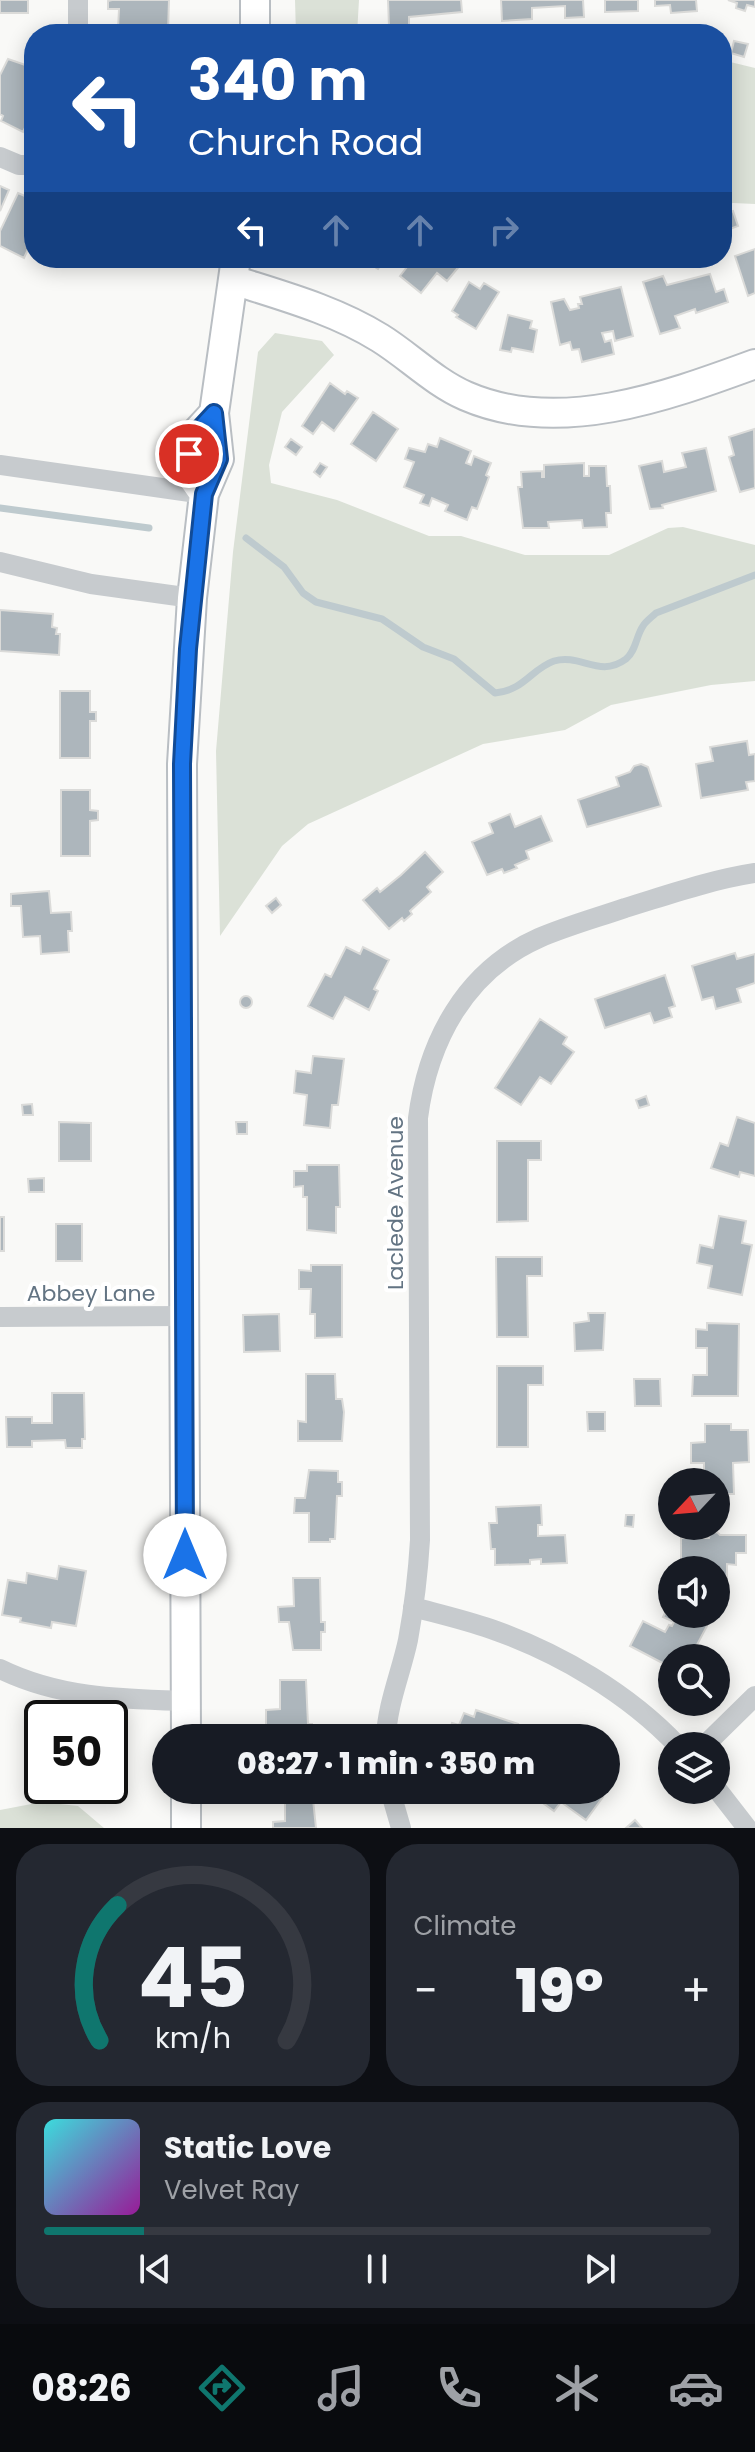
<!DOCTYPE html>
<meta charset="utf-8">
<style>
:root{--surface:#171b24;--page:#242831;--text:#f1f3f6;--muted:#9ea1a6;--line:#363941;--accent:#0f766e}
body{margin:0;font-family:Poppins,sans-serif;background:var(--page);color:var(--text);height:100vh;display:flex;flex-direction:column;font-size:30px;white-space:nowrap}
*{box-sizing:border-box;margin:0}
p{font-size:26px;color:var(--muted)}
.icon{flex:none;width:44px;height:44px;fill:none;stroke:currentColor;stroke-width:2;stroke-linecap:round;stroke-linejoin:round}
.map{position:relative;height:1828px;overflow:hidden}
.drawer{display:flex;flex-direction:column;gap:16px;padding:16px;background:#0d0f14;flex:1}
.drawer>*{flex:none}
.banner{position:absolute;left:24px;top:24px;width:708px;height:244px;border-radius:32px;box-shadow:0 4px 20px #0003;background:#1a4fa0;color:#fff;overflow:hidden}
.needle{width:52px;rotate:244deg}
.fabs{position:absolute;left:658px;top:1468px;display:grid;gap:16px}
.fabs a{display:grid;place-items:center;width:72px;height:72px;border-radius:50%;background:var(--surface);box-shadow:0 4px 20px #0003;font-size:40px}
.speed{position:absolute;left:24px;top:1700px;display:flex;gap:16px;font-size:40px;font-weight:700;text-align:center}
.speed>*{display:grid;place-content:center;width:104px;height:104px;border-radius:50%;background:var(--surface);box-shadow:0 4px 20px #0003;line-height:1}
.speed .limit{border:4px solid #111;border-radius:12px;background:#fff;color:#111}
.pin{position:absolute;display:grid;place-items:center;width:68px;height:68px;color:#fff;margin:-34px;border:4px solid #fff;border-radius:50%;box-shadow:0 2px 8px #0007}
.me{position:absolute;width:88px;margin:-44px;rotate:0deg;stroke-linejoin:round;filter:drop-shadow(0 0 6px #0008)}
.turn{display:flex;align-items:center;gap:28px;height:168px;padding:0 32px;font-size:36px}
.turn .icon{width:104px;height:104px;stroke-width:2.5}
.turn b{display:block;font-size:56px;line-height:68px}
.lanes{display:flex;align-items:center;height:76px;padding:0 32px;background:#0003;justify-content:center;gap:40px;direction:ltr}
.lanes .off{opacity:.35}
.big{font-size:60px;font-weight:800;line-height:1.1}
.drawer .card{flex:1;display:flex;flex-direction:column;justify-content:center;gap:12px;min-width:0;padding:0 28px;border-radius:32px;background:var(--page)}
.drawer .dial{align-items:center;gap:0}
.dial svg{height:208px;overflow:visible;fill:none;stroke:var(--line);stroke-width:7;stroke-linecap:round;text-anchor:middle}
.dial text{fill:var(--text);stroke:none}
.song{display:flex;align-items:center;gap:24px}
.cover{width:96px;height:96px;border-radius:12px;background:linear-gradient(135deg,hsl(180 70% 55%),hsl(300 70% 35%))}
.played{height:8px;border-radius:4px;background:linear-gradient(90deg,var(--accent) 15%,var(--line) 15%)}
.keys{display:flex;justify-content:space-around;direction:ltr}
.heat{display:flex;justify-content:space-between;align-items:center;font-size:44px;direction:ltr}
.drawer .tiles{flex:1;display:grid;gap:16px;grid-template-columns:1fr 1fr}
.card:last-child{grid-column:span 2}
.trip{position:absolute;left:152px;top:1724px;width:468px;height:80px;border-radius:40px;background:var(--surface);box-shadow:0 4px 20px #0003;font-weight:800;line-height:80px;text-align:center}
.tab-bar{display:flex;height:128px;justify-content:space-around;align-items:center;background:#090b0e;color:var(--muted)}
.tab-bar .icon{width:56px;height:56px}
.tab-bar .on{color:var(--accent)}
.tab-bar b{font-size:36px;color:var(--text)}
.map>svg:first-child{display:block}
</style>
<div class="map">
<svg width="755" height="1828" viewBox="0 0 755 1828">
<rect width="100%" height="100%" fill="#f9f9f7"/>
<path fill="#dbe1d7" d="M295,0h64l-2,34h-61z
M722,60l33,8v136l-22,-1 -11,4z
M275,333l47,8 12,14 -52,57 -13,53 2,18 66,17 92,36h32l64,19h84l59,-27 15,-1 72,18v136l-44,4 -100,20 -46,25 -82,14 -175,80 -26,22 -62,90 -4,-185 17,-199 25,-200z
M42,1802l36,4 26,22h-104v-18z"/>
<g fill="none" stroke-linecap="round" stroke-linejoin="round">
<path stroke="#becace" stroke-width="7" d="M0,508l149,20
M246,538l38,29 19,26 13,9 66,17 41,28 31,12 41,34c30,-3 36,-24 59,-32 27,-8 45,18 72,-2 10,-8 10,-23 17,-33 3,-5 9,-9 13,-13l99,-38"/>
</g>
<path fill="#adb6bc" stroke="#dbdbd9" stroke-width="2" d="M0,0h28v13h-28z
M169,0l-1,31 -50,-1 1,-21h-11v-8l4,-1z
M388,0h73l1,12 -53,5v8l-20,1z
M501,0h82l1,17 -19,1v-12l-33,2v11l-30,2z
M605,0h33v11l-33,1z
M655,0h41l1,11 -26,2 -1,-8 -15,1z
M728,0h27v7l-8,-2 -2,6 -9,-3 1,-5z
M734,41l14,3 -4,13 -13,-4z
M8,59l26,9v41l-11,23 -22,-11 2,-5 -3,-2v-39z
M0,186l9,4 -9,21z
M18,193l16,7v52l-6,-3 -4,9 -24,-12v-15z
M733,211l5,15 -8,3 -5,-15z
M755,249v44l-7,3 -13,-40z
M360,258h25l-7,11z
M414,258h52l-19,23 -10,-8 -16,20 -21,-17z
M525,258h10l-2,8 -10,-3z
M710,274l6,18 8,-3 4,13 -32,11 -1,-4 -20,7 5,12 -20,6 -17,-52 20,-6 4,9z
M469,282l11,7 4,-6 15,9 -23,37 -20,-12 2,-2 -6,-4z
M621,287l12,49 -18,5 -2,-10 -11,2 3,9 6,-2 3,14 -32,8 -3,-13 -7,1 -2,-8 -10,3 -9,-43 13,-3 6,11 9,-2 -1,-4h4l-2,-7z
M508,315l24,6 -2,7 7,2 -4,22 -21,-4 -1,4 -11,-2z
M330,383l15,11 2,-3 11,7 -24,33 -12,-9 -9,12 -11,-8z
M373,412l25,17 -22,32 -25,-17z
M754,429l1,59 -15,4 -11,-35 5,-2 -5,-18z
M440,438l31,13 -5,12 5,2 3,-9 17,7 -5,12 3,2 -12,32 -5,-2 -5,13 -22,-9 3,-6 -16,-7 -3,8 -9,-3 4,-8 -20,-8 10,-25 -9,-3 4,-11 16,4 3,-8 9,3z
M291,439l11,8 -6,8 -11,-8z
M706,448l10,43 -54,14 1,3 -13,1 -11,-43 23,-5 2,11 22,-5 -4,-14z
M320,463l7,4 -7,10 -6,-5z
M584,463v13h5v-10h17l1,20h3l1,27h-5l1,14 -24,1 -1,-8 -34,2 1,6h-26l-5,-41h4l-1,-15 21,-1v6h2v-12z
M0,610l53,4 -1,13 5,1 -1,6h4l-1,21 -59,-4z
M60,691h30v21h6v9h-6v37h-30z
M747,741l2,14 6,-1v27l-9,1 2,8 -47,8 -5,-34 17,-3 -3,-14z
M641,764l7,3 13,39 -74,21 -9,-27 41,-14 -3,-9 14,-5 4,-6z
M61,790h29v20l8,1v9l-8,1v35h-29z
M510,814l5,13 26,-11 11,25 -26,10 3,8 -14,6 2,3 -13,5 -2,-4 -15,6 -15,-33 21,-9 -4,-10z
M425,852l18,20 -16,15 4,5 -21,19 2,3 -8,7 -2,-3 -13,11 -26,-29 14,-12 3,4 21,-17z
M49,891l2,22 20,-1 1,19h-4l1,21 -28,2 -1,-18 -17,1 -2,-31h-10v-12z
M276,898l5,7 -9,8 -6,-7z
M346,947l14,7 3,-7 26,13 -15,29 4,2 -9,19 -24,-13 -12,22 -25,-13 17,-32 6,3z
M735,953l2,6 18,-5v29l-18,6 4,13 -25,7 -3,-12 -11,3 -10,-34z
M665,975l10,31 -6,2 3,9 -18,6 -4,-10 -45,15 -10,-29z
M240 1002a6 6 0 1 1 12 0a6 6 0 1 1-12 0Z
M540,1019l27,18 -4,7 11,8 -23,32 -11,-7 -19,28 -26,-17z
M313,1056l31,3 -6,46h-6l-2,23 -26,-3 3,-30 -13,-2 2,-22 15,2z
M646,1096l3,9 -10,3 -3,-8z
M32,1104l1,11h-10l-1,-10z
M737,1117l18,6v53l-15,-4 -1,5 -28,-9 9,-25 8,3z
M59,1122l32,1v38h-32z
M236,1122h11v12h-10z
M497,1141h44v19h-13v61l-31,1z
M307,1165h32l1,42h-4v26l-29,-3v-33h-4v-11l-9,1v-16h13z
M44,1178v14h-15l-1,-13z
M719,1216l27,5 -4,22 10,2 -10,50 -34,-7 4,-22 -15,-3 3,-18 13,3z
M0,1217h4v34h-4z
M56,1224h26v37h-26z
M496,1257h46v19h-15l1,61h-31z
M311,1265h31v72l-27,1v-24h-5l1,-25h-12v-19l12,1z
M588,1313h17l-2,37 -28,1 -1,-28 15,-2z
M279,1314l1,37 -36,1 -1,-37z
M707,1323l32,1 -1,72h-46l1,-21h14v-27h-11v-19l11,1z
M497,1366h46v19h-15v62h-31z
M306,1374h29l1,25h6l2,13 -2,29h-44v-20l8,1z
M634,1379h26l1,27h-26z
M52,1393h32l1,46h-3v9h-16l-1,-8 -33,1v6h-25l-1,-30h26v6h20z
M587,1412h18v19h-17z
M705,1424h26v6h17l1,32 -16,1 1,31h-18v-12h-12v-19h-13v-20l14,-1z
M309,1470l29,1v11h4v14h-5l-2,43h-5v3h-21v-29h-15l1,-15h10z
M541,1505l1,20h-4v11l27,-1 2,28 -26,1v-5l-11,1v4l-35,1v-16h-4l-2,-26h8l-1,-16z
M626,1515h8l-1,12 -8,-1z
M717,1532l3,3h26v18h-10v12l-9,-1v25h-11v-19h-32v-6h-3v-26h28l1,-5z
M59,1566l27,5 -10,55 -24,-4 -1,6 -31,-6 1,-4 -19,-3 6,-35 18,3 1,-10 30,6z
M293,1578h27l1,44h4v10h-4v18h-28l-4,-28h-10l-1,-15 16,-1z
M670,1603l2,11h14l21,12 -17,32h-18v10l-42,-22 13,-25 22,11 4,-7 3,1 2,-4 -11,-5z
M280,1680h26l2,44h4v10l-4,1v3h-27l-1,-13h-14v-15l14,-1z
M476,1710l42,14 -5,14h-59l3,-6 -7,-2 2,-7 7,2 5,-12 10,4z
M285,1790h27l4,38h-43v-6l12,-1z
M542,1790h53l8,7 -17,23 -25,-18 -7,9 -18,-13z
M635,1820l7,8h-16z"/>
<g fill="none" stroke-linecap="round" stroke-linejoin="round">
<defs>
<path id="secondary" d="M255,0v34
M233,280c50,16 102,30 147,58 29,18 54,44 86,58 92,40 199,1 289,-32
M204,494l-17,-24 4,-32 23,-25
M186,1738l-4,-974 10,-166 12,-104 15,-35 -5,-46 22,-155
M186,1790v38"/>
</defs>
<use href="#secondary" stroke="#b9bec3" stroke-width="32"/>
<path stroke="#c7cbce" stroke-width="20" d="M78,0v34
M0,157l19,8h15
M0,465l204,29
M0,562l91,22 101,14
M0,1317l183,-1
M413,1607c26,7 52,13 78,22 68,24 137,64 187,117
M0,1669c59,29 121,30 186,32
M386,1738c1,-33 15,-65 22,-98 6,-33 10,-66 12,-100l-2,-422c10,-77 47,-147 121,-180 28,-12 57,-20 86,-30 43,-13 85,-28 130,-35
M704,1746l51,-50
M716,1788l31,40
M390,1790l11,38"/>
<use href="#secondary" stroke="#fff" stroke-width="28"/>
</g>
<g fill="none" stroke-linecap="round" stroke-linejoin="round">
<defs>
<path id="route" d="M185,1555l-3,-791 6,-115 16,-155 15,-35 -5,-46 -23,25 -2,16"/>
</defs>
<use href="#route" stroke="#114b97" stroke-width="20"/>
<use href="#route" stroke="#1a73e8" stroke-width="14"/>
</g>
<g text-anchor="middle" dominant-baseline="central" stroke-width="8" stroke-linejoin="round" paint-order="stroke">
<g font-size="22" fill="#637483" stroke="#fff">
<text transform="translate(395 1203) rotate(-90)">Laclede Avenue</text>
<text x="91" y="1293">Abbey Lane</text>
</g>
</g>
</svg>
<div class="fabs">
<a><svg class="needle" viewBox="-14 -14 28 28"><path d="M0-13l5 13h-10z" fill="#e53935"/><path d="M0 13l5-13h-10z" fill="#9ea1a6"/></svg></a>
<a><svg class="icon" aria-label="sound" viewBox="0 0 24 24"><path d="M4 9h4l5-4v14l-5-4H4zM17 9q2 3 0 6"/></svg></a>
<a><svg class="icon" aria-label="search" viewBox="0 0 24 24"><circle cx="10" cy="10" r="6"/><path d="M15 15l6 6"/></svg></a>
<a><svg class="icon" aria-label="layers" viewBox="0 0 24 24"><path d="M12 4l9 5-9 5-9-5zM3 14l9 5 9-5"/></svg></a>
</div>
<div class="speed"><div class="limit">50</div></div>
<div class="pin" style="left:189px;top:454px;background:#d93025"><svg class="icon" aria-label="arrive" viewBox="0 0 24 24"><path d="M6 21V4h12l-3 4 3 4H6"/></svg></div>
<svg class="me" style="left:185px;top:1555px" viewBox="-20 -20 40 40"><circle r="19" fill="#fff"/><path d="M0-13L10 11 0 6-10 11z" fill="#1a73e8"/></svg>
<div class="trip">08:27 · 1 min · 350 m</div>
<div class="banner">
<div class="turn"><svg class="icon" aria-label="left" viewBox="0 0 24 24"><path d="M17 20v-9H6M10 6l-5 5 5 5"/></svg><div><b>340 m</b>Church Road</div></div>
<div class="lanes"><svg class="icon" aria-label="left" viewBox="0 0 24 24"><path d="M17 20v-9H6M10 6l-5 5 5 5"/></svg><svg class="icon off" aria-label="ahead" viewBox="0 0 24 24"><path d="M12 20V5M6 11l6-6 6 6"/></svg><svg class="icon off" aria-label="ahead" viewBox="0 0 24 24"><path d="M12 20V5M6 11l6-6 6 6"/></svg><svg class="icon off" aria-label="right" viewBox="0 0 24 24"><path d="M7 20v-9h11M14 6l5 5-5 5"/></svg></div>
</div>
</div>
<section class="drawer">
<div class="tiles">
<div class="card dial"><svg viewBox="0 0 100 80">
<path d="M14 69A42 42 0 1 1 86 69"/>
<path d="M14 69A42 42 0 0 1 21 17" stroke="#0f766e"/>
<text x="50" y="56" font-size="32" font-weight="700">45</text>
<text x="50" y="72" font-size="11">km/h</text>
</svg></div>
<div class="card"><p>Climate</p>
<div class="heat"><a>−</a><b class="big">19°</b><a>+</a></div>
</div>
<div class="card">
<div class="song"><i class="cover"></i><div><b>Static Love</b><p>Velvet Ray</p></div></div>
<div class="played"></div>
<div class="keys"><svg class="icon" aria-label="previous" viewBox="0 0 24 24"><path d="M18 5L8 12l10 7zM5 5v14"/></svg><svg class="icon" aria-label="pause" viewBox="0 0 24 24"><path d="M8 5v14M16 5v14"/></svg><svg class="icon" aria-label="next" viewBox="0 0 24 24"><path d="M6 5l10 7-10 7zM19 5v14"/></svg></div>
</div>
</div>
</section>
<nav class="tab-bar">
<b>08:26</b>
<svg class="icon on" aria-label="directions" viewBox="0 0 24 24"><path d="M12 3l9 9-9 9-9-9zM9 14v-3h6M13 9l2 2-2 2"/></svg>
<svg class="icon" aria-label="music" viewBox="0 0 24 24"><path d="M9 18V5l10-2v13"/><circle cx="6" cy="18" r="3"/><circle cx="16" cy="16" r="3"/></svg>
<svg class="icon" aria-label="phone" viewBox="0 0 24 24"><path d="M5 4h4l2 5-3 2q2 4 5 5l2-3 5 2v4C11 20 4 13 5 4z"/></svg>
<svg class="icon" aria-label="climate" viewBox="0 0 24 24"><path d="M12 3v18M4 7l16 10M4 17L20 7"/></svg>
<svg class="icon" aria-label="car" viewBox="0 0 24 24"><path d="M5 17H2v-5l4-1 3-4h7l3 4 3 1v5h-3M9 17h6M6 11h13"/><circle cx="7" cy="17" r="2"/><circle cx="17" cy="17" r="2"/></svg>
</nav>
